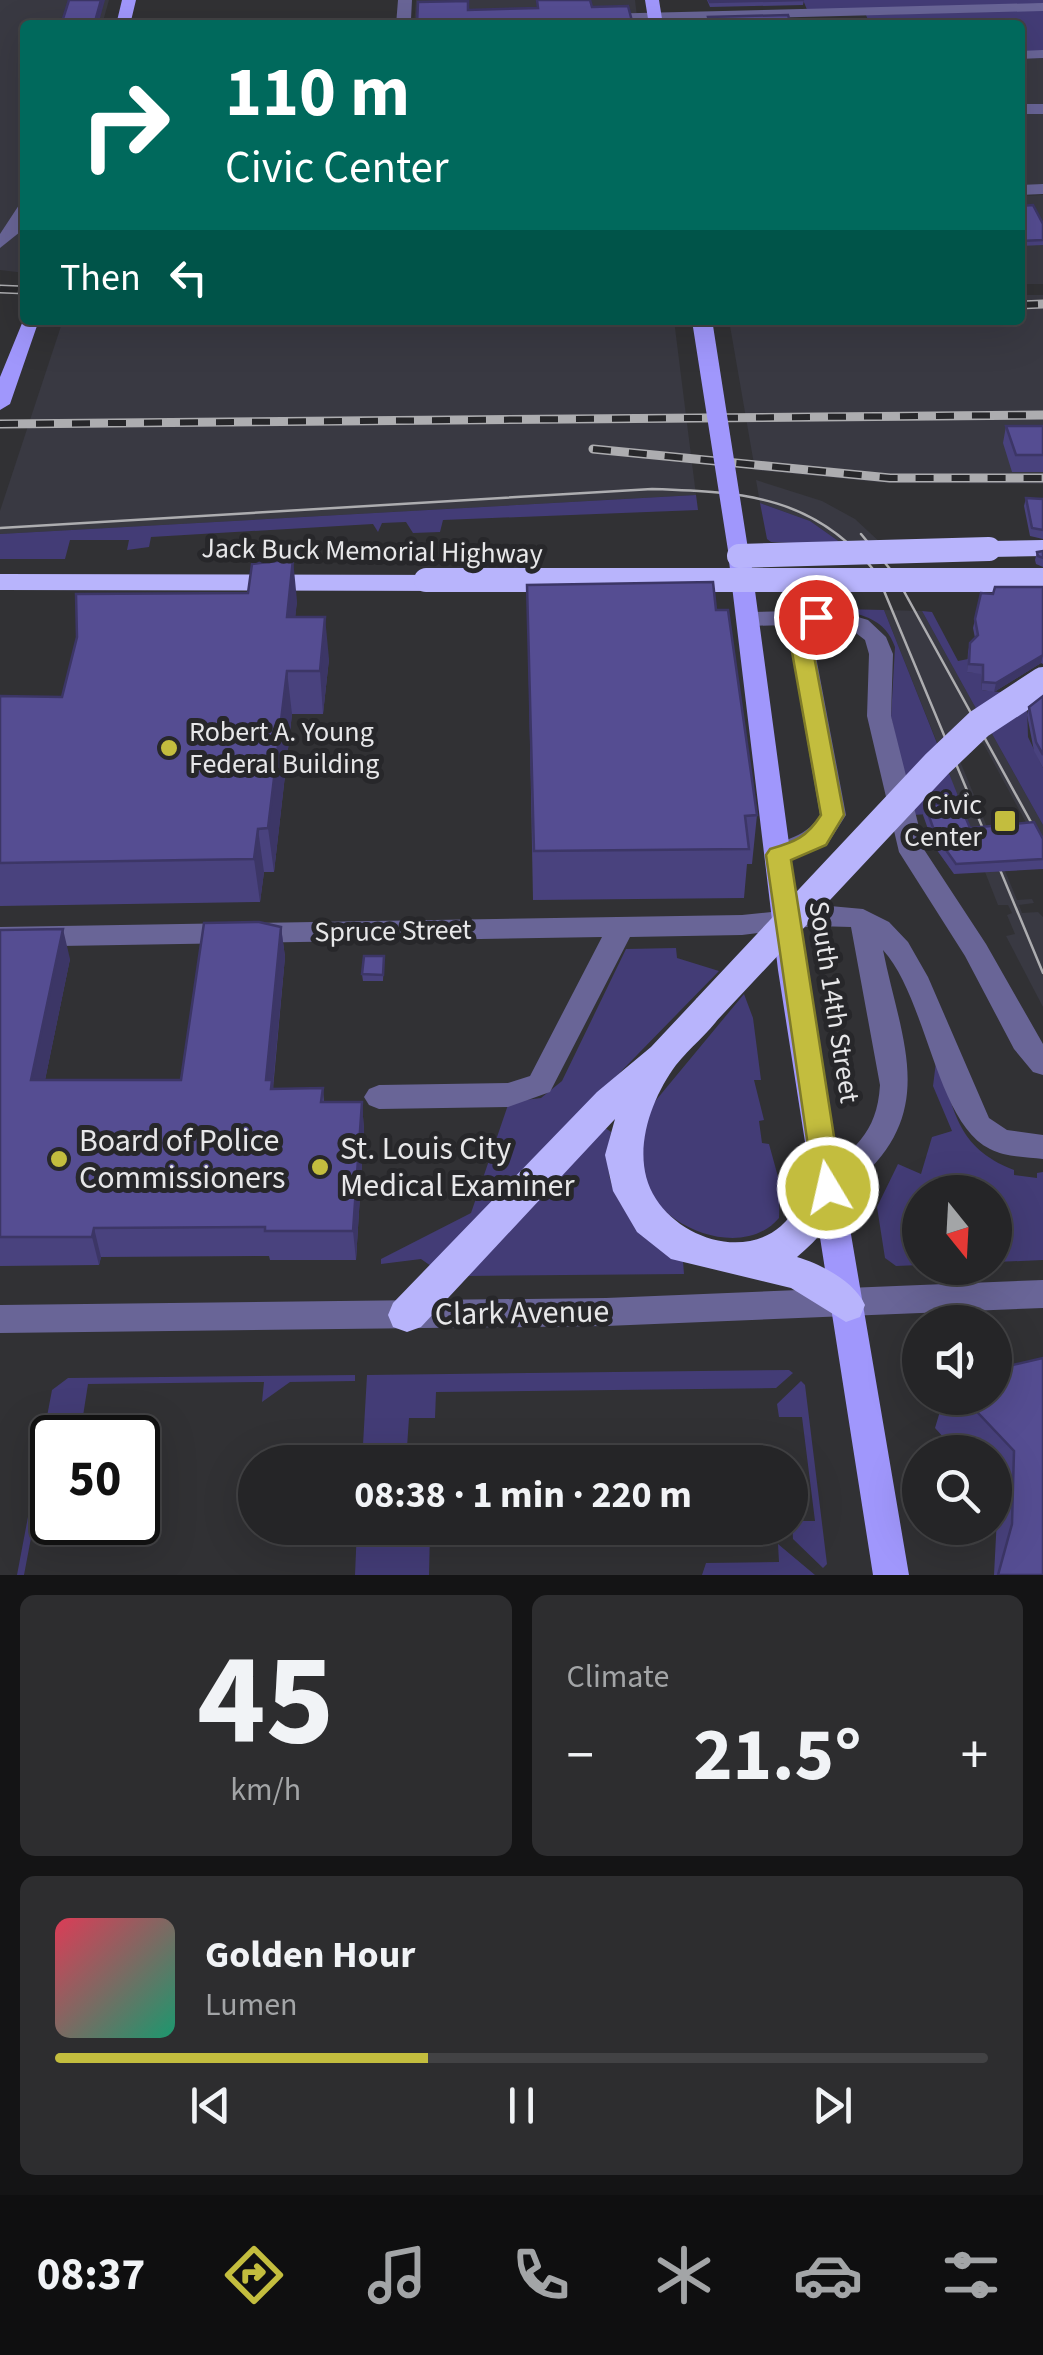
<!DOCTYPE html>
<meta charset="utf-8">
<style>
:root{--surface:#252527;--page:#2d2d2f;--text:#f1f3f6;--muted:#a3a5a7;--line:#424244;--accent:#c3bd3e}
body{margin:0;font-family:"Source Sans 3",sans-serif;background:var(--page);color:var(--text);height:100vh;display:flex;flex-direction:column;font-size:38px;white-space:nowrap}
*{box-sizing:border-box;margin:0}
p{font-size:32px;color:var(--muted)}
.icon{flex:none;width:55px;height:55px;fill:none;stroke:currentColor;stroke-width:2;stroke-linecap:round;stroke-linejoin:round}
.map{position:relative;height:1575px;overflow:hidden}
.drawer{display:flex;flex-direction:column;gap:20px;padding:20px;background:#141415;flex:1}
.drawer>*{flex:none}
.guide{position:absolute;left:20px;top:20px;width:1005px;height:305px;border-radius:10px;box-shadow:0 10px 40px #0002,0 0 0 2px var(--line);background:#00695c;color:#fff;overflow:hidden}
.needle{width:65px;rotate:162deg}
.controls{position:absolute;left:902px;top:1175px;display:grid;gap:20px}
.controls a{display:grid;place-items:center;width:110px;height:110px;border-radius:50%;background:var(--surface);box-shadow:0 10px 40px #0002,0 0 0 2px var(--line);font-size:50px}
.speed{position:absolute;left:30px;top:1415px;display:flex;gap:20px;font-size:50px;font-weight:700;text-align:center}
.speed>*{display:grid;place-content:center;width:130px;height:130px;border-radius:50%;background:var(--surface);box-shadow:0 10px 40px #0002,0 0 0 2px var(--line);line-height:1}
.speed .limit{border:5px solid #111;border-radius:15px;background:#fff;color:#111}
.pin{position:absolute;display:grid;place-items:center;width:85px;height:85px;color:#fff;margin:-42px;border:5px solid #fff;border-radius:50%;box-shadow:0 2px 10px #0007}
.me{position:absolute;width:110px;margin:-55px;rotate:351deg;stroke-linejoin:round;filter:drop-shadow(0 0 8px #0008)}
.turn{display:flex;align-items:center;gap:35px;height:210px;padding:0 40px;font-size:45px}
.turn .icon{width:130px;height:130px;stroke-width:2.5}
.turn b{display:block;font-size:70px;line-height:85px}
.then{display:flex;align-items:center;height:95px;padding:0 40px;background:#0003;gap:20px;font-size:38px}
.big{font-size:75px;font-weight:700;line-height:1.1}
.drawer .tile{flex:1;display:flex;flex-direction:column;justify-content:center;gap:15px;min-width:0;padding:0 35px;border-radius:15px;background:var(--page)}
.drawer .dial{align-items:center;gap:0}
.dial b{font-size:130px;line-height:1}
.song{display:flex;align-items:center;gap:30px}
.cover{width:120px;height:120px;border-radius:15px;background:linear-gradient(135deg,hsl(350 70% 55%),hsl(160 70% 35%))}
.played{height:10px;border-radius:5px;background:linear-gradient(90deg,var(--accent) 40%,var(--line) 40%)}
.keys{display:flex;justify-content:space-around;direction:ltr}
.heat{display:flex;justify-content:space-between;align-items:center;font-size:55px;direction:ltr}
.drawer .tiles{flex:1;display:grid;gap:20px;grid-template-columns:1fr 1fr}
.tile:last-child{grid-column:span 2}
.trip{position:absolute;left:238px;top:1445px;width:570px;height:100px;border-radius:50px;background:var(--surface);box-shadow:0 10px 40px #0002,0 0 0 2px var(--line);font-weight:700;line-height:100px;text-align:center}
.dock{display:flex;height:160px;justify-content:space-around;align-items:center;background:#0f0f10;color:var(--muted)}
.dock .icon{width:70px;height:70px}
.dock .on{color:var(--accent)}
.dock b{font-size:45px;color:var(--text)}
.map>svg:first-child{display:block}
</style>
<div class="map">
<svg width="1043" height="1575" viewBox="0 0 1043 1575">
<rect width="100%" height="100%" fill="#313134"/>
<path fill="#393942" d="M0,0h109l-7,25h-77v248l-25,-3z
M416,0h219l3,25h-224z
M1043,58v47l-23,1v-47z
M1043,112v73h-23v-72z
M1043,195v89h-23v-88z
M1020,295h23v189l-155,-1 -133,-13 -26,-150h291z
M63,320h611l22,175 -696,39v-23z
M756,480l66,21 33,18 28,26h-39l-34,-24 -50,-18z
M884,610l38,1 57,103 -39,36z
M991,732l52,93v29l-60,-111h-4z
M960,761l57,139 15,-1 2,4 -15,2 3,8 16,-1 5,5v90l-37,-71 9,-2 -8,-19 5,-2 -4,-8h-10l-42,-107 -7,-25z"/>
<path fill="#433c76" d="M803,0h240v6l-235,6z
M1043,10v41h-23v-26h-150l-4,-10z
M696,495l2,15 -255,10 -3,12 -27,1 -7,-11 -24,1 -4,9 -5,-8 -222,13 -2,10 -22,3 2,-10h-59l-5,19h-65v-25z
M760,503l50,18 34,24 -73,-3 -4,-3z
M839,609l45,1 74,186 -16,4 4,13 -33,2 -22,-98 4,-70c-10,-28 -30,-31 -56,-38z
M922,611l10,1 26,49 10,-2 -1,13 14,1 1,17 25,3 -28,21z
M1027,705l1,32 15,31v57l-52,-93z
M676,948l1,10 42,13 -288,295 -10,-7 -40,5v-5l90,-46 38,-111 32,-4 21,-17 64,-132z
M744,994l9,24 8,62h-7l10,40 -5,1 3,22 7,1 11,40 -1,34c-37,44 -126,9 -137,-45 -5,-21 1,-50 10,-68z
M937,1054c17,55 18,93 77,116v5l23,3v-5l6,-1v88l-48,2v-70h-75v73l-24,1 -11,-8 -8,-51 21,-43 23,10 11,-37 20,-6 -19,-45z
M604,1127l7,5c-15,68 25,92 72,129l1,13 -218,2z
M789,1370l4,3 -17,15 -340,4 -1,26h-26l-3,44h-44l5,-87z
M355,1375v6l-65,1 -28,20 2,-20 -176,2 -5,32h-29l-30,159h-7l35,-185 16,-12z
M801,1381l4,4 22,179 -4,4 -30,-29 -1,-18h23l-13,-104h-23l-2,-13z
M357,1528l73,3 -1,44h-74z
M778,1544l37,31h-113l4,-12 73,-1z"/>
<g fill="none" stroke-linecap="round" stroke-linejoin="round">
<path fill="#696597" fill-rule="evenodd" d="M398,0h14l-1,19 37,-1 7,4 -59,3z
M1043,3v8l-445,11 -7,-4 7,-4z
M1043,50v8l-23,1v-8z
M1020,104h23v10h-23z
M1043,184v10l-23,1v-10z
M25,204v24l-25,20v-14l19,-29z
M834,610l34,10 18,17 7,17 -2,62 34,135 61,93 57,100v31l-10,-3 -19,-23 -49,-93 -66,-104 -32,-136 2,-62 -4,-14 -13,-10 -19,-6 -23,1 36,190 -19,30 -49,19 -9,-3 -4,-6c15,-20 37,-12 55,-40l-33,-190 -39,1 -11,-7 11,-7z
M830,906l33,3 26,13 19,20 20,35 61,141 18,12 36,5v24c-17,-2 -38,-2 -53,-10 -54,-26 -63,-151 -107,-199 18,90 56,161 -26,231 -13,12 -22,22 -40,16l-4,-9 4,-9c36,-30 60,-44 63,-94l-29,-158 -36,-1 -73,9 -112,2 -80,155 -42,15 -129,2 -10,-4 -5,-8 5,-8 10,-4 129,-2 22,-7 72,-139 -602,10v-20l742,-12z
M1043,1280v28l-437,18 -606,7v-28l606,-7z"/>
<path fill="#a097fc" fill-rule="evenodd" d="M122,0h14l-6,25h-14z
M645,0h14l4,25h-14z
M25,316v4h14l-29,84 -10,6v-33z
M740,554l11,7 55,409 103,605h-36l-95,-605 -49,-409z"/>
<path fill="#b8b4fc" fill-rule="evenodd" d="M1043,540v16l-54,1 -13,-8 13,-8z
M0,574l457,1 13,8 -13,8 -457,-1z
M709,994l12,4 5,9c-12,22 -34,38 -50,58 -26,35 -47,93 -20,134 25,39 87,60 125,27 14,-12 24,-38 39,-45 9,-5 14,-2 22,1l5,11c-12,25 -28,46 -50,64 24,7 58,25 68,48l-5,12 -14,5 -55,-34 -120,-29 -34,-27 -24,-41 -8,-36 10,-36 -194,208 -14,5 -14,-5 -5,-12 5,-12 204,-211 54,-45 46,-49z"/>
<path stroke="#adadb0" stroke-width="2.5" d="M0,528l652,-39c93,3 164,7 225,85l166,399
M861,534l34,41 148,269"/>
<defs>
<path id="rail" d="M0,289l25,1
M1020,305l23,-1
M0,424l1043,-9
M593,449l297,29h153"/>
</defs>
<use href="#rail" stroke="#adadb0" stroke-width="9"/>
<use href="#rail" stroke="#27272a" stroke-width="6" stroke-dasharray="18" stroke-linecap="butt"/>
<path stroke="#a097fc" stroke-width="20" d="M702,320l37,236"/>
<path stroke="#b8b4fc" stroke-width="24" d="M739,556l250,-7
M426,580h617"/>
<path stroke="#b8b4fc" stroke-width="30" d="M709,1007l228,-243 42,-40 64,-42"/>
</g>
<path fill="#49427e" d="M707,0h97l-1,5 -93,2z
M1020,206l23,18v21l-23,1z
M1006,426h37v46h-31l-9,-29z
M1026,498l17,1v40l-13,-3 -6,-30z
M1043,551v16l-7,-3 -1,-4 2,-8z
M527,585l189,25 41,205 -5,49h-5l-3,34 -211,2z
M1043,587v77l-2,-1 -47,29 -12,-2 -1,-16 -14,-2 1,-20 2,-9 5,-5 -2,-10 8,-35 12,1z
M297,601l-2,16 34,42 -6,55h-31l-18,158h-10l-4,30 -260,4v-210l62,1z
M1043,696v72l-9,-17 -7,-36 2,-8z
M925,805l45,23 73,11v30l-89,5 -20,-28 -11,-31z
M281,927l4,30 -12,132 50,-1 1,14h38l2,29 -8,129h-86l-1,-4 -168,1 -2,8 -99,1v-336l70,29 -25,121h136z
M384,956l-1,25h-20l-1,-7z
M1043,1358v217h-49l4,-77 -3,-3v-43h-38l-22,-24 9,-30h51z"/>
<path fill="#3c3666" d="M101,0h4l-7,25h-4z
M293,559l4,42 -6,58 -4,-42z
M325,617l4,42 -6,55 -3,-43z
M1043,655l-2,8 -47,29 2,-9z
M287,671l5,43 -18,158 -6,-44z
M258,829l6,43 -4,30 -6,-43z
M281,927l4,30 -12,127 3,25 -10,-29z
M63,929l7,30 -31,150 -8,-29z
M362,1102l2,29 -8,129 -3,-29z
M94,1228l7,29 -2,8 -7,-28z"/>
<path fill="#554d92" stroke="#3c3666" stroke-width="2.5" d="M69,0h32l-7,25h-33z
M537,0h53l2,7 36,-1 5,19h-216l1,-23 50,-1v9l70,-2z
M709,0h95l-94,2z
M788,15l3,10h-81l-2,-8z
M1033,205l10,19v16l-23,1v-35z
M1006,426h37v29h-27z
M1026,498l17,1v31l-11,-2z
M1043,551v7l-5,-2 -1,-4z
M293,559l-6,58h38l-5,54h-33l-19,157 -10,1 -4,30 -254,4v-167l62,1 15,-60 -1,-43 172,-1 4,-29z
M713,582l3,28h12l29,205 -12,1 4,33 -215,2 -7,-266z
M995,587h48v68l-47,28 -13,-1v-17l-14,-1 1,-21 8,-8 -3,-16 6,-26 12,1z
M1043,696v59l-7,-13 -7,-35z
M959,802l11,26 64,-6 9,17v20l-87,5 -20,-28 -11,-31z
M259,922l22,5 -15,153h6l-1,9 52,-1 -2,14h41l-9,129h-88v-4l-171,1 -2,9h-92v-307l63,-1 -32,151h150l23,-157z
M364,956h20l-1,19 -21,-1z
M1043,1358v217h-45l14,-51 2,-73 -50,-53h31v-29z"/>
<path fill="#c3bd3e" stroke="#7f7b28" stroke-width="2.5" d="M816,611l10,6 -3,5 -15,2 36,191 -18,30 -35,15 51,328 -4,8 -10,3 -10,-3 -4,-8 -48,-333 4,-6c25,-7 37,-12 51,-34l-35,-197 10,-6z"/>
<g fill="#c3bd3e" stroke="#27272a" stroke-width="4">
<circle cx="169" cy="748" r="10"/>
<rect x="993" y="809" width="24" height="24" rx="5"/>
<circle cx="59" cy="1159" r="10"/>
<circle cx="320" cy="1167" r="10"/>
</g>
<g text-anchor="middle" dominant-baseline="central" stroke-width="10" stroke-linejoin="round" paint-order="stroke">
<g font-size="28" fill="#e7e7e9" stroke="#27272a">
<text transform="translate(372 551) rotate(1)">Jack Buck Memorial Highway</text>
<text transform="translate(393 931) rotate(-1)">Spruce Street</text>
<text transform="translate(834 1002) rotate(81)">South 14th Street</text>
</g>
<g font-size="28" fill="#e7e7e9" stroke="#27272a" text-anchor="start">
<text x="189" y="732">Robert A. Young<tspan x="189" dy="32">Federal Building</tspan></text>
<text x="982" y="805" text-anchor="end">Civic<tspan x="982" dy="32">Center</tspan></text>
</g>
<g font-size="32" fill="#e7e7e9" stroke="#27272a" text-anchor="start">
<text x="79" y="1141">Board of Police<tspan x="79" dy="37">Commissioners</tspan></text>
<text x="340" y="1149">St. Louis City<tspan x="340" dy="37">Medical Examiner</tspan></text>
</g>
<g font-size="32" fill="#e7e7e9" stroke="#27272a">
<text transform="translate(522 1313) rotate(-1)">Clark Avenue</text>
</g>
</g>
</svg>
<div class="controls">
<a><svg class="needle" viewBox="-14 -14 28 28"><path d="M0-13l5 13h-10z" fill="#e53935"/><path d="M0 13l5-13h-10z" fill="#a3a5a7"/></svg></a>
<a><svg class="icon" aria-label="sound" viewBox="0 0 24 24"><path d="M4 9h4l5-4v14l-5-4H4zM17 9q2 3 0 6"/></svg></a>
<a><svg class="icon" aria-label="search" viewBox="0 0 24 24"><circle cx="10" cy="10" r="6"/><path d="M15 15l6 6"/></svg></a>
</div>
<div class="speed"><div class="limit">50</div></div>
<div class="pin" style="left:816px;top:617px;background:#d93025"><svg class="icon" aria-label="arrive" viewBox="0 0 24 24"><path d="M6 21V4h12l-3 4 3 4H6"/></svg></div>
<svg class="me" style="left:828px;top:1188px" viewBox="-20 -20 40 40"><circle r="17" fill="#c3bd3e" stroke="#fff" stroke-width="3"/><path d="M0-11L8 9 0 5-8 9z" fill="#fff"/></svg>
<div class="trip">08:38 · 1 min · 220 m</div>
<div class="guide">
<div class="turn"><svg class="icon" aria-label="right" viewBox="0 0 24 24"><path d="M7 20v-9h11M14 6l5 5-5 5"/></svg><div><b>110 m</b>Civic Center</div></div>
<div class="then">Then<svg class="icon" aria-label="left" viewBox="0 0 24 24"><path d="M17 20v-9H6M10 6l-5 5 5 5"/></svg></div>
</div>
</div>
<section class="drawer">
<div class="tiles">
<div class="tile dial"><b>45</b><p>km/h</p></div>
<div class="tile"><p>Climate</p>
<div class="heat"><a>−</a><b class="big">21.5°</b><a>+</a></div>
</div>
<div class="tile">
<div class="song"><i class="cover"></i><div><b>Golden Hour</b><p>Lumen</p></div></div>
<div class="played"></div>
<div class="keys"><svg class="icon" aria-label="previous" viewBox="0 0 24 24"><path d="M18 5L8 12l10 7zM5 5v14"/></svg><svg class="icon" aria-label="pause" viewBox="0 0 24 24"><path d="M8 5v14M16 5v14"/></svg><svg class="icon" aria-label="next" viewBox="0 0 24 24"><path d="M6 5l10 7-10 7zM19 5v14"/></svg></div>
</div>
</div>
</section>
<nav class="dock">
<b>08:37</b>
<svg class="icon on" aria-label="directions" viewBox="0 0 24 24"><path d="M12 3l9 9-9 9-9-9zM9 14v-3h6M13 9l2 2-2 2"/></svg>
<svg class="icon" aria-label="music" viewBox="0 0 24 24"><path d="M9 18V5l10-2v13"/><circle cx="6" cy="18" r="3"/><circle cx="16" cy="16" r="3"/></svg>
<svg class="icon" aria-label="phone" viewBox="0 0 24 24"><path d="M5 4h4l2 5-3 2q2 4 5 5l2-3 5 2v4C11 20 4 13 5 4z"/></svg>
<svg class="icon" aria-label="climate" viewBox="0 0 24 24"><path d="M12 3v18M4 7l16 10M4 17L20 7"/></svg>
<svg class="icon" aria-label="car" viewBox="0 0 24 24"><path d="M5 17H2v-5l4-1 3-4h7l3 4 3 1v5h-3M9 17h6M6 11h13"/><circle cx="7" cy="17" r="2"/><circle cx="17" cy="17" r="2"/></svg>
<svg class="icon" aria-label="filters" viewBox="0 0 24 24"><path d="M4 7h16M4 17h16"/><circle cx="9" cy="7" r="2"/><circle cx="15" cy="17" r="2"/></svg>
</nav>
